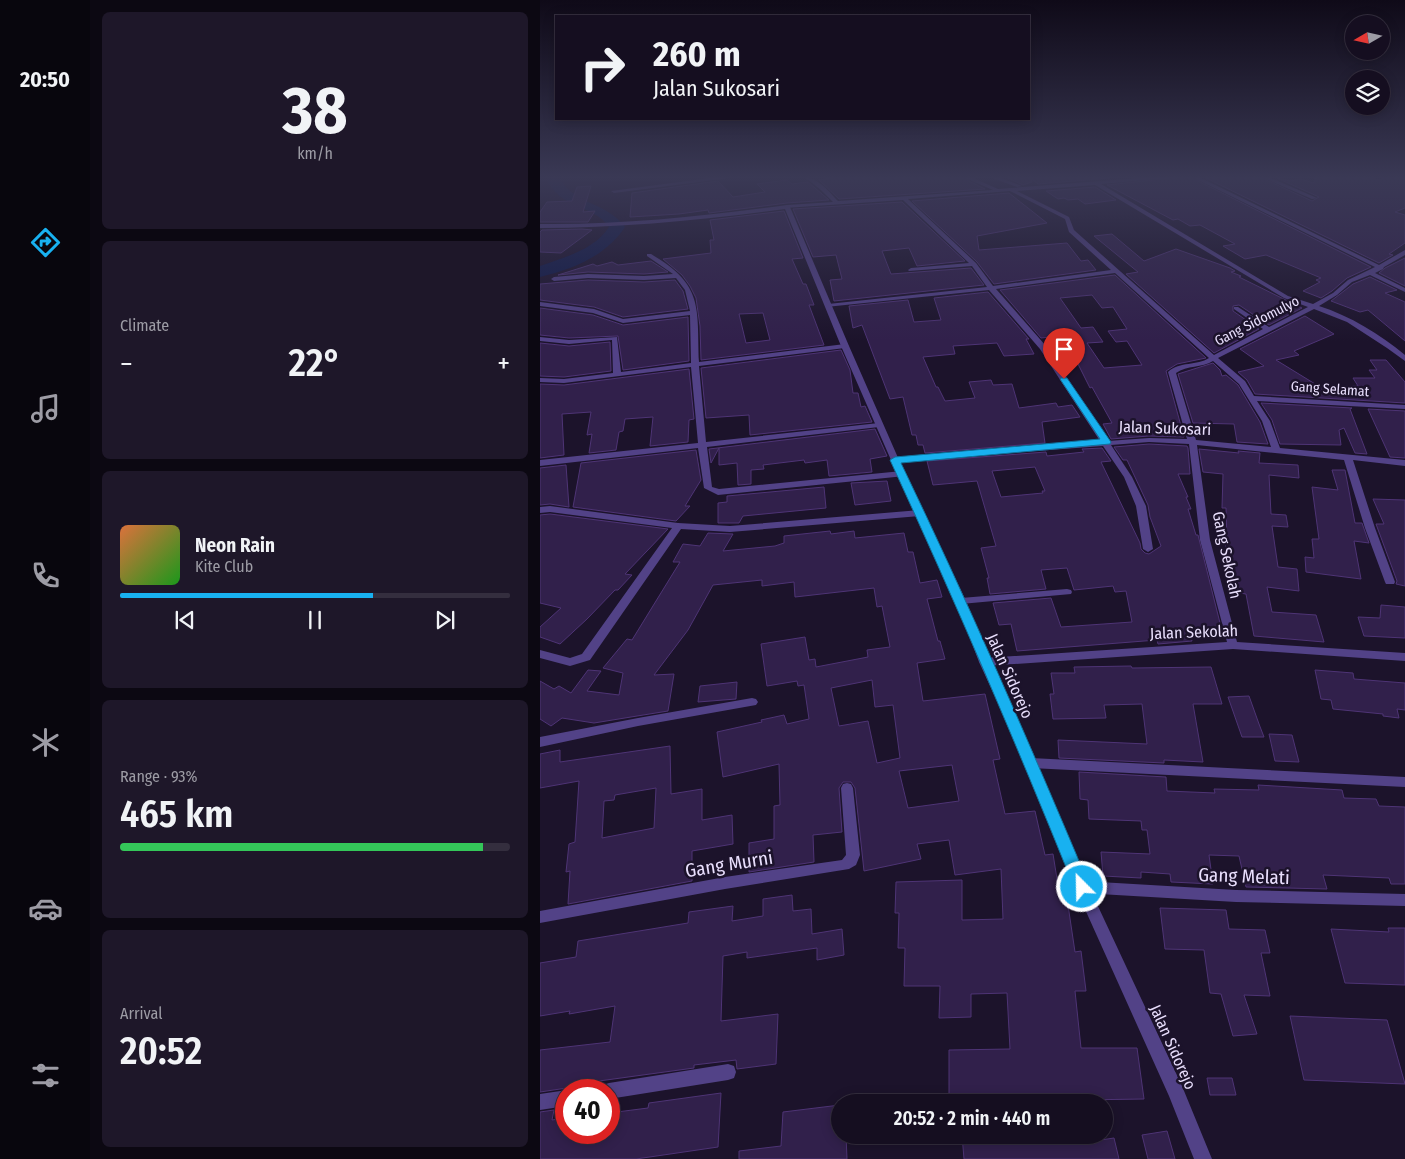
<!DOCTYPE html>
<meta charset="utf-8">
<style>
:root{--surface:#150e20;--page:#1e1729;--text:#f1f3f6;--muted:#9d9ca5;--line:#342e3e;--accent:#18b1f0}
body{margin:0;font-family:"Fira Sans Condensed",sans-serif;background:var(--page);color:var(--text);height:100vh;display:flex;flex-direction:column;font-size:19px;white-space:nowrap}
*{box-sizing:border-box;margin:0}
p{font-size:16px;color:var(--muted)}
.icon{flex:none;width:28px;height:28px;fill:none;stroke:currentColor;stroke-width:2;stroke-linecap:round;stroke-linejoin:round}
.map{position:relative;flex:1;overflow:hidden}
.details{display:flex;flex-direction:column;gap:12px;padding:12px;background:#0c0812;width:450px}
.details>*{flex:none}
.top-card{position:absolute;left:15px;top:15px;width:475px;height:105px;border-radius:0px;box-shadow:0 2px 12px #0003,0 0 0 1px var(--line);background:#150e20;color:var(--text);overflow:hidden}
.needle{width:32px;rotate:261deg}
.tools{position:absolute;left:805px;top:15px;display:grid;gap:10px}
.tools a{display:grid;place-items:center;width:45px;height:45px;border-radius:50%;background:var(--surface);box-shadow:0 2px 12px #0003,0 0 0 1px var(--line);font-size:25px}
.speed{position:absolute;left:15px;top:1079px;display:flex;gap:10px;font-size:25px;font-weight:700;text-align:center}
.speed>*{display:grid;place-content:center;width:65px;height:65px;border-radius:50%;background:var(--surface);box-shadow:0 2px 12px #0003,0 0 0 1px var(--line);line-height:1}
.speed .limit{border:8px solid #d22;background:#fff;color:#111}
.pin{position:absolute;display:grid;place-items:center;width:42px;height:42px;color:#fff;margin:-51px -21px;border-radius:50% 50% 50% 0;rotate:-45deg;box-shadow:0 0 5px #0007}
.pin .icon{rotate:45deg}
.me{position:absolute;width:55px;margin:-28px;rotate:337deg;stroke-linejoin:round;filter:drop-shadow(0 0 4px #0008)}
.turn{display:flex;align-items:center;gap:18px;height:105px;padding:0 15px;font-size:22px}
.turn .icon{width:65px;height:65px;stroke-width:2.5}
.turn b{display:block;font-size:35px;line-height:42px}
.big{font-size:38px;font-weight:600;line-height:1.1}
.details .widget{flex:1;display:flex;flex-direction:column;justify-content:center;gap:8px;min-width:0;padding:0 18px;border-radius:8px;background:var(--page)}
.details .dial{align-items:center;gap:0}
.dial b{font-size:65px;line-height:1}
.song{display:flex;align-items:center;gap:15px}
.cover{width:60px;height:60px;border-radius:8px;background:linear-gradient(135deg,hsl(20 70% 55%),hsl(120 70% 35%))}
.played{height:5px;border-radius:2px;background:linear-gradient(90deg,var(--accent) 65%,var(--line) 65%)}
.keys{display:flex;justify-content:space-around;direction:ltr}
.heat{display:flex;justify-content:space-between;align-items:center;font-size:28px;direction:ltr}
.charge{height:8px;border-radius:4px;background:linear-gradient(90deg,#34c759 93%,var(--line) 0)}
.trip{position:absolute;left:291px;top:1094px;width:282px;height:50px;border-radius:25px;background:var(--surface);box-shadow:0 2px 12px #0003,0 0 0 1px var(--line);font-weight:600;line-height:50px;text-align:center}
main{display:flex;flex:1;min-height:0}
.tab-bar{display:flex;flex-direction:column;width:90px;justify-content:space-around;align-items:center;background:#08060d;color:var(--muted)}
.tab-bar .icon{width:35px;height:35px}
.tab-bar .current{color:var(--accent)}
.tab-bar b{font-size:22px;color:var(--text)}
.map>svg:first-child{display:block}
</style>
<main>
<nav class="tab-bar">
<b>20:50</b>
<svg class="icon current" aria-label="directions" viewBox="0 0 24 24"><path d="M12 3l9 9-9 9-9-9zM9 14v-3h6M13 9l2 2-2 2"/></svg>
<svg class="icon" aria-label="music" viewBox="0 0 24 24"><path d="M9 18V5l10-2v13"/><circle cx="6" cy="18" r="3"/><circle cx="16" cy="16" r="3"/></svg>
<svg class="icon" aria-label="phone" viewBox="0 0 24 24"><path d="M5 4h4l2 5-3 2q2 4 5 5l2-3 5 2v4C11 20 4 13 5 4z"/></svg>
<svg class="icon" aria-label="climate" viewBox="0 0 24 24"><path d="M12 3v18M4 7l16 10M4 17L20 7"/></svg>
<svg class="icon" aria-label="car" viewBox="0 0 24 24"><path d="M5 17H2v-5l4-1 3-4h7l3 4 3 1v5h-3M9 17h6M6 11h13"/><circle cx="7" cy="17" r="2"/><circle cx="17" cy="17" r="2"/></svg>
<svg class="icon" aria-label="filters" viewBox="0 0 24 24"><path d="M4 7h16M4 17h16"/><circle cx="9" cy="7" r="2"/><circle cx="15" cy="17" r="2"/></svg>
</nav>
<section class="details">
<div class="widget dial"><b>38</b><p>km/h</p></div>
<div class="widget"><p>Climate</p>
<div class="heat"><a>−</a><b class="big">22°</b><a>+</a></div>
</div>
<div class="widget">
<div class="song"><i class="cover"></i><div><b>Neon Rain</b><p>Kite Club</p></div></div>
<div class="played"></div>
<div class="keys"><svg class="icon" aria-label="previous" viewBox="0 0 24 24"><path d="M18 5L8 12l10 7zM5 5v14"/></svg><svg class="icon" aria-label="pause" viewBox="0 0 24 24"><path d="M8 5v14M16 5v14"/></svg><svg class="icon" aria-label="next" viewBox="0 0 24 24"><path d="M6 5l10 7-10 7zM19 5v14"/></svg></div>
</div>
<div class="widget"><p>Range · 93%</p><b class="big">465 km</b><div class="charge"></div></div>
<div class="widget"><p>Arrival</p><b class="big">20:52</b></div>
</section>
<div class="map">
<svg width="865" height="1159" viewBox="0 0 865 1159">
<rect width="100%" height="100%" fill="#1c132b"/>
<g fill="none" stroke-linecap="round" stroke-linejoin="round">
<path fill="#0f1948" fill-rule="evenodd" d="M6,178h14c12,26 47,24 65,49 -19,29 -52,42 -85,50v-11c25,-9 54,-16 69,-39 -17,-24 -49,-17 -63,-49z"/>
</g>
<path fill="#31204b" stroke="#4e3475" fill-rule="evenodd" d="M291,178h132l22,11 -146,10 -20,-19z
M468,178h101l-71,6 -6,-5v3l-9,3z
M630,178h22l179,89 -24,11 -15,13 -11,7 -18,-7 17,-9 -4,-2 5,-2 -55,-23 -21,4 -22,-13 12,-2 -35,-19 -10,1 -12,-7 -5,1 -66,-35z
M666,178h56l50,23 7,-4 -42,-19 13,3 10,-2 14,4 1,-5h58l6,2 5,-2h21v30l-10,4 10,3v28l-16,11 4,1 -14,8z
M247,180l5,4 16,-2 21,18 -42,3 -78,10 -1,-3 -29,4 -49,3 2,-24 86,-12 15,16 32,-5 -8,-8z
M51,186l-8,26 12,-1 -7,11h-48v-10l7,-10 25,-1 5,-14z
M555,187l21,13 -31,4 -7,-5 -10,1 -4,-2 -6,1 -12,-8z
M469,193l38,30 -70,13 2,14 88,-7 14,18 7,-1 8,10 -102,14 -17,-22 -65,-61z
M362,202l63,59 -48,5 -8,-18 -27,3 9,23 80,-6 13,17 -150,16 -4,-21 12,-1 -6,-24 -23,2 -20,-48z
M244,211l19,47 -11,1 11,25h3l8,21h-5l15,40 -123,15 -1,-34 -4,-28 -6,-12 -8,-11 -19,-16 48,-6 -1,-13h4l-4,-20zM223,313l7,27 -24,3 -7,-29z
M2,230l40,-1 10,1 -31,23 -21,-1v-20z
M572,234l32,27 32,-12 54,19 5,3 -4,1 10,4 -2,1 63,31 -33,17 -30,-20 -6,1v5l26,18 -45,24 -88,-79 12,-2 -44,-36z
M865,258v28l-26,-13 6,-5z
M111,261l17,11 -24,2 -56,-2 -30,3 35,-11 4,2 15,-4 6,3z
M575,275l91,83 -29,6 -11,7 18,66 -35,-1 -38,3 -8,-15 9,-1 -20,-36 -2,1 -19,-38 -11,2 -10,-15 -9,1 -41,-48zM552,295l10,13 11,-1 14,22 -19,2 8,11 11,-1 15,24 -38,3 -17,-25 16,-1 -10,-15 -12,1 -21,-30z
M830,277l27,13 -12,3 20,9v39l-37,-31 -8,2 -29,-11 22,-17z
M48,280l56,2 31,-2 8,11 5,18 -65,8 -29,-10 -54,-7v-16z
M448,292l41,47h-3l8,15 -30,2 -7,-13 -44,3 2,8 -32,3 13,30h2l7,14 30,-3 -6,-16 22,-2 2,5 19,-1 7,24 37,-5 2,4 14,-2 8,12 -38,5 3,21 -120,10 -2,-8h-5l-2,-10h-4l-9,-38 -13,2 -28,-74 -9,3 -4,-22 59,-6 6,22 27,-2 -7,-22z
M0,308l53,7 30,10 65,-8 1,44 -66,9 -5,-34 -49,2 -29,-3z
M765,316l29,18 -40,17 5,4 -23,5 44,27 38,-1 -5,-8h22l-6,-8h8l-7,-10h16l19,22v21l-150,-9 -8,-14 -9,-8 26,-6 -24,-17z
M70,342l1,29 -47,6 -24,-1v-33l29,3z
M301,350l9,20 3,23h5l3,14 4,-1 7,16 -122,13 -1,-20 -43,3 -5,-50z
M673,363l7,7 2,6 4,-1 12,10 22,37 8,22 -31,-2 -3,-18 -41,-1 -15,-49z
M149,369l5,50 -5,1 -1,22 -38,4 3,-29 -28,2 -2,12 -4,1 -3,18 -27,3 3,-19 -5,1 4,-23 -29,2 2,41 -24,3v-74l24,1z
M721,403l91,5 -2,1 17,45 -12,-1 -11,-25 -5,2 2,15 -61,-1 -8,-24z
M828,409l37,2v47l-15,-1z
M335,429l12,27 -17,3 2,13 -43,4 -2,-16 -22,3 -1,-3 -41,5 1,4 -13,1v14l-13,1 -1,-22 -18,2v-17l-8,15 -2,-14z
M609,444l38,2 1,2 2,26h-12l10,23h-2l5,12h-3l8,26h2l25,100 -33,-1 2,7 -34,3 -1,-4 -140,11 -6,-27 -12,1 -6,-22 58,-5 10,29 71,-5 -6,-31 -11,1 -2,-6 -39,4 -7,-22 -26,2 5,19 -56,5 -3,-16h2l-8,-30 15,-2 -19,-65 -44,4 -6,-24 119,-9 1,4 37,-4 -2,-3 20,-1 9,13 -10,1 39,81 1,6 4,4 4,1 12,-8 -11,-29 -2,-12 -21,-45h-4l-9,-13zM495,467l10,24h-3l1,2 -42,4 -9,-26z
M659,449l40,4 -1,-2 22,2 -1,10 39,2 1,13 -30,-3 2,39 15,1 2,12 -16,-1 6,41 19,2 2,22 -32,-4 5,25 44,3 8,27 -70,-6 -8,-42 -6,-1 -3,-15 -7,-1 -5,-36h2l-1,-33h-4l1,-34 -20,-2z
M156,450l5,30 -16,26h5l-14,15 -103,-14 8,-44z
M26,465l3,42 -19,-3 -10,1v-37z
M792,470h13l10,53h7l7,20 -15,-2 7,38 -55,-7 -1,-15 9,1 -2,-19h7l-7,-52 26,3z
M347,481l4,20 -36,4 -4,-22z
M284,487l2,21 -83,8 -4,7h-21v-20l9,-1v-6z
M833,499l32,1v86l-9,-2 1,-3 -21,-57h8z
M10,514l118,15 -43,45 7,1 -14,15h-3l-28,29 -27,25 -20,-7v-10l21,-19 -21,-5v-88z
M290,531l1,3 23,-3 1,7 49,-5 4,19h5l7,31 17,-3 5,17 -15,2 11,42h2l5,18 -28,4 6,38 62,-7 15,65 -7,1 12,54 30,-3 10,44 8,-1 5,31h7l10,67 6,-1 5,40h-11l6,57h56l7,51 -195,3v-52l61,-1 -3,-56 -36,1v23l-32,1 1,-32h-36l1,-38h-7l1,-35h-4l1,-31 66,-2v40l41,-1 -2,-50 -46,6 -6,-35 -32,4 4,15 -57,12 -9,-83 -4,-6h-8l-4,6 3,44 -29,3 1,27 -65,10v-29l25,-4v-33l6,-1 -1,-41 -56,13 -6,-45 45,-10 -1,-2 23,-5 3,9 22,-5 -5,-34 -6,1 -1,-5 -30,5 -6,-42 44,-7 4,23 6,-1 1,8 52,-10 -1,-7 23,-3 -8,-41 -5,1 -3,-19 -79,9 -1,-15 -32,4v-6l-49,5 -25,45 -34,45 20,-1 -6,37 -74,12 -32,-5 -11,8 -11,-7v-38l14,8 5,-3 12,7 17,-23 13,1 -14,20 32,4 4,-22 -20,-5 24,-29 5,1 48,-78h-7l10,-18 17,2 8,-13 25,1 -10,17 52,-5 9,-3v-7zM332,680l3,27 18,-2 7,53 -23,5 -9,-42 -29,5 -8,-38zM412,765l7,36 -51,7 -9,-37z
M841,605l24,2v31l-41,-2 -6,-19 22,1z
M591,666l1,2 79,-1 11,37h-29l10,58 -39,-2v3l-105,-5 -1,-18 89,4 -5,-40 -38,1 2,13 -53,1 -3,-25h4l-3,-21h24l-1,-6z
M775,670l38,3 1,6 51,4v27l-8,-1 2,9 -16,-2v-2l-50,-5 -2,-9 -10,-1z
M197,682l-1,17 -38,3 2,-16z
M709,696l10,28 5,13h-22l-14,-40z
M729,734l23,1 7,27 -24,-1z
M130,746l1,48 31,-5v31l30,-5 1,29 -41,7v30l-124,23 2,-33 -4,1 3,-28 6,-2 4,-61 -39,7v-34l20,-4v12zM116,788l-2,40 -52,10 2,-37 10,-1 1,-5z
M539,772l87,5 1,14 48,2 -1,-4 45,1 -1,-5 84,5 2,8 32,1 3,7 26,1v77h-14l-2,-6 -66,-3 4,14 -81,-2 -7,-31 -30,-1 4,29 -42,-2 -1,-8 -29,-2v6l-38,-2 -2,-24 49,2 -3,-24h-5l-1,-9 -52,-2 -1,-19 -8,-1z
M252,895l1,16 18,-2 1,25 30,-5 2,26 -27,5v-12l-70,10v-6l-24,4 -2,65 57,-7 -2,50 -39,5 -1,-9 -42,5v3l-117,16v5l-8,1 -2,-2 -27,4v-42l70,-8 5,-36 -46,8 1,-3 -30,5v-53l36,-6 2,-16 110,-18 1,-11 44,-6 -1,15 31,-5v-17z
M620,908l66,2 3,19 36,1 5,23h-9l9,43 -26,-1 13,39 -24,2 -12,-42 -11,-1 -6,-43 -39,-1z
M848,928h17v57l-60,-2 -14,-54 58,3z
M750,1016l97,4 18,64 -101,-4z
M667,1078h25l4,17h-26z
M181,1093l-3,54 -82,12h-96v-47l14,-2 -2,10 14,-2v14h43v-19l39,-5 1,-5z
M300,1105v30h6l1,24h-108v-8l42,-5 2,-34z
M627,1131l8,28h-27l-6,-24z
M422,1135h21l1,5 32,-5h56l2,9 40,-6 5,21h-155z"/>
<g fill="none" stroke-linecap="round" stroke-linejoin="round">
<path fill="#524287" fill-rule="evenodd" d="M170,178h19l-115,15 -3,-2z
M266,178c13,0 24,15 32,23l155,-11 -28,-12h8l25,11 142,-11h28l-67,6 187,112 25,8 20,-11 15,-13 27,-13 -181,-89h7l178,87 26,-15v5l-21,12 -1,2 -8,4 30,15v4l-35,-17 -18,7 -15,13 -18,11c31,10 61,28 86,49v6l-18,-13 -40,-26 -33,-13 -96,49 27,23 9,15 151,9v4l-148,-8 13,20 10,27 125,12v6l-52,-6 22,68 20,54 -1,2h-8l-1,-2 -20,-54 -21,-68 -147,-15 13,95 27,102 168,11v8l-172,-12 -248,17 -4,-1 -2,-3 2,-3 4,-1 242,-16 -27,-102 -11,-96 -40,-2 -38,3 21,32 14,29 7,43 -5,3 -5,-3 -7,-43 -12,-29 -21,-31 -211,16v-4l3,-1 205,-16 -60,-92 -51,-59 -163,17v-2l2,-1 159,-17 -15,-21 -63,5 -1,-1 3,-2 58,-5 -66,-63 -118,8 -1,-1 3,-2 46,-3 -12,-12zM555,185l189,113 24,9 -39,20 -31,-20h-4v2l29,20 -49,26 -140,-125 -5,-13 -52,-26zM470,191l55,28 4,13 42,38 -118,16 -17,-23 -68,-64zM575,273l94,85c-12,8 -29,3 -41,14l19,67 -38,-1 -41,3 -62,-95 -50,-57zM673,361l26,23 23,37 9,26 -75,-7 -20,-67c11,-8 26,-5 37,-12z
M452,178h9l21,8 -5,1z
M724,178h7l46,20 -5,1z
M107,254h4c53,31 46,53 48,108l146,-18 4,2 -4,2 -146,18 7,76 173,-19 4,2 -4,2 -172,20 5,40 7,2 183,-18 3,1 1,2 -1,2 -187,19 -14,-7 -6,-40 -158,18v-6l158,-17 -7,-76 -127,16 -24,-1v-4l24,1 49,-6 -1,-33 -43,4 -29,-3v-4l29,3 48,-3 4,35 70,-9 -1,-48 -67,8 -30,-10 -53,-7v-4l54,7 29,10 67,-8 -5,-21 -9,-12 -32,2 -56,-2 -34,3 -3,-2 3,-2 34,-3 56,2 29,-2 -26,-18z
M10,506l128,17 52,3 190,-16 5,3 -5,3 -190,16 -49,-3 -91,131 -20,6 -30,-8v-8l30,8 12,-4 90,-126 -122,-16 -10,1v-6z
M527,589l4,1 1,2 -1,2 -110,10 -5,-3 5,-3z
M212,698l4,1 2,3 -2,3 -118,21 -98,21v-10l98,-19z
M491,758l374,19v10l-374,-19 -4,-2 -2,-3 2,-3z
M307,783l4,1 2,4 7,67 -4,10 -7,4 -124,20 -185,34v-12l185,-34 117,-17 4,-5 -5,-67 2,-4z
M542,881l154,9 169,4v12l-169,-4 -154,-9 -5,-2 -2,-4 2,-4z
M188,1064l6,2 2,6 -2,6 -6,2 -119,19v-9h-8l2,-5 6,-2z
M27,1090l-1,16 -26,4v-16z"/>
<path fill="#524287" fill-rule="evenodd" d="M247,205l3,2 59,139 50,114 67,141 25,61 42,91 56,134 93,199 30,73h-18l-25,-63 -94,-209 -54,-134 -42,-91 -23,-61 -65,-141 -50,-114 -56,-137c-81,11 -163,19 -245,19v-4c83,1 165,-8 247,-19z"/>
</g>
<linearGradient id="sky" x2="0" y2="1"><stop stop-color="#0f0a18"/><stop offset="0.52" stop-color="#3a3955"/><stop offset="1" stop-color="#3a3955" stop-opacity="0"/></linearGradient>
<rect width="865" height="341" fill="url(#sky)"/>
<path fill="#18b1f0" stroke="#10739c" d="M521,378h6l44,64 -1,2 -209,19c67,139 129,281 189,424l-2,5 -6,2 -5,-2 -3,-5c-58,-144 -119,-286 -184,-427l5,-3 205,-18 -40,-60z"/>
<g text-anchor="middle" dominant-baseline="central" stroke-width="5" stroke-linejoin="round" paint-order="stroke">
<g font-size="14" fill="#e9dffd" stroke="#1c132b">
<text transform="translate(717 321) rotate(-27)">Gang Sidomulyo</text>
<text transform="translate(790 389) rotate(4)">Gang Selamat</text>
</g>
<g font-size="16" fill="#e9dffd" stroke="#1c132b">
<text transform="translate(625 428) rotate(2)">Jalan Sukosari</text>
<text transform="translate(687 555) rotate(78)">Gang Sekolah</text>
<text transform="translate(654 632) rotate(-2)">Jalan Sekolah</text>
<text transform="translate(470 676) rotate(66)">Jalan Sidorejo</text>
<text transform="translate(633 1047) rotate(66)">Jalan Sidorejo</text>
</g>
<g font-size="19" fill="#e9dffd" stroke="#1c132b">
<text transform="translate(189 864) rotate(-9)">Gang Murni</text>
<text transform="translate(704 876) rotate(2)">Gang Melati</text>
</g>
</g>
</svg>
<div class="tools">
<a><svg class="needle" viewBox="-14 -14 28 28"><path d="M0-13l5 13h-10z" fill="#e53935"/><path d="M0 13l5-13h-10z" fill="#9d9ca5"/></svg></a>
<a><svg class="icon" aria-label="layers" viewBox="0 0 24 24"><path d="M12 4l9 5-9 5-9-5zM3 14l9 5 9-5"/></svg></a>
</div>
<div class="speed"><div class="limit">40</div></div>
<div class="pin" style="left:524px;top:379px;background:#d93025"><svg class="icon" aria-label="arrive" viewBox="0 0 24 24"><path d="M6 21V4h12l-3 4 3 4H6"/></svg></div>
<svg class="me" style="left:542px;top:887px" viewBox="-20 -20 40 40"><circle r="17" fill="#18b1f0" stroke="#fff" stroke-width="3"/><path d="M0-11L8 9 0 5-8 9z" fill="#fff"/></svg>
<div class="trip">20:52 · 2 min · 440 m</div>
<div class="top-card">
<div class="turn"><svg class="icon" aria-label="right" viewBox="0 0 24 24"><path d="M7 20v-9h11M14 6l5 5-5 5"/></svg><div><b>260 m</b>Jalan Sukosari</div></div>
</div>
</div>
</main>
